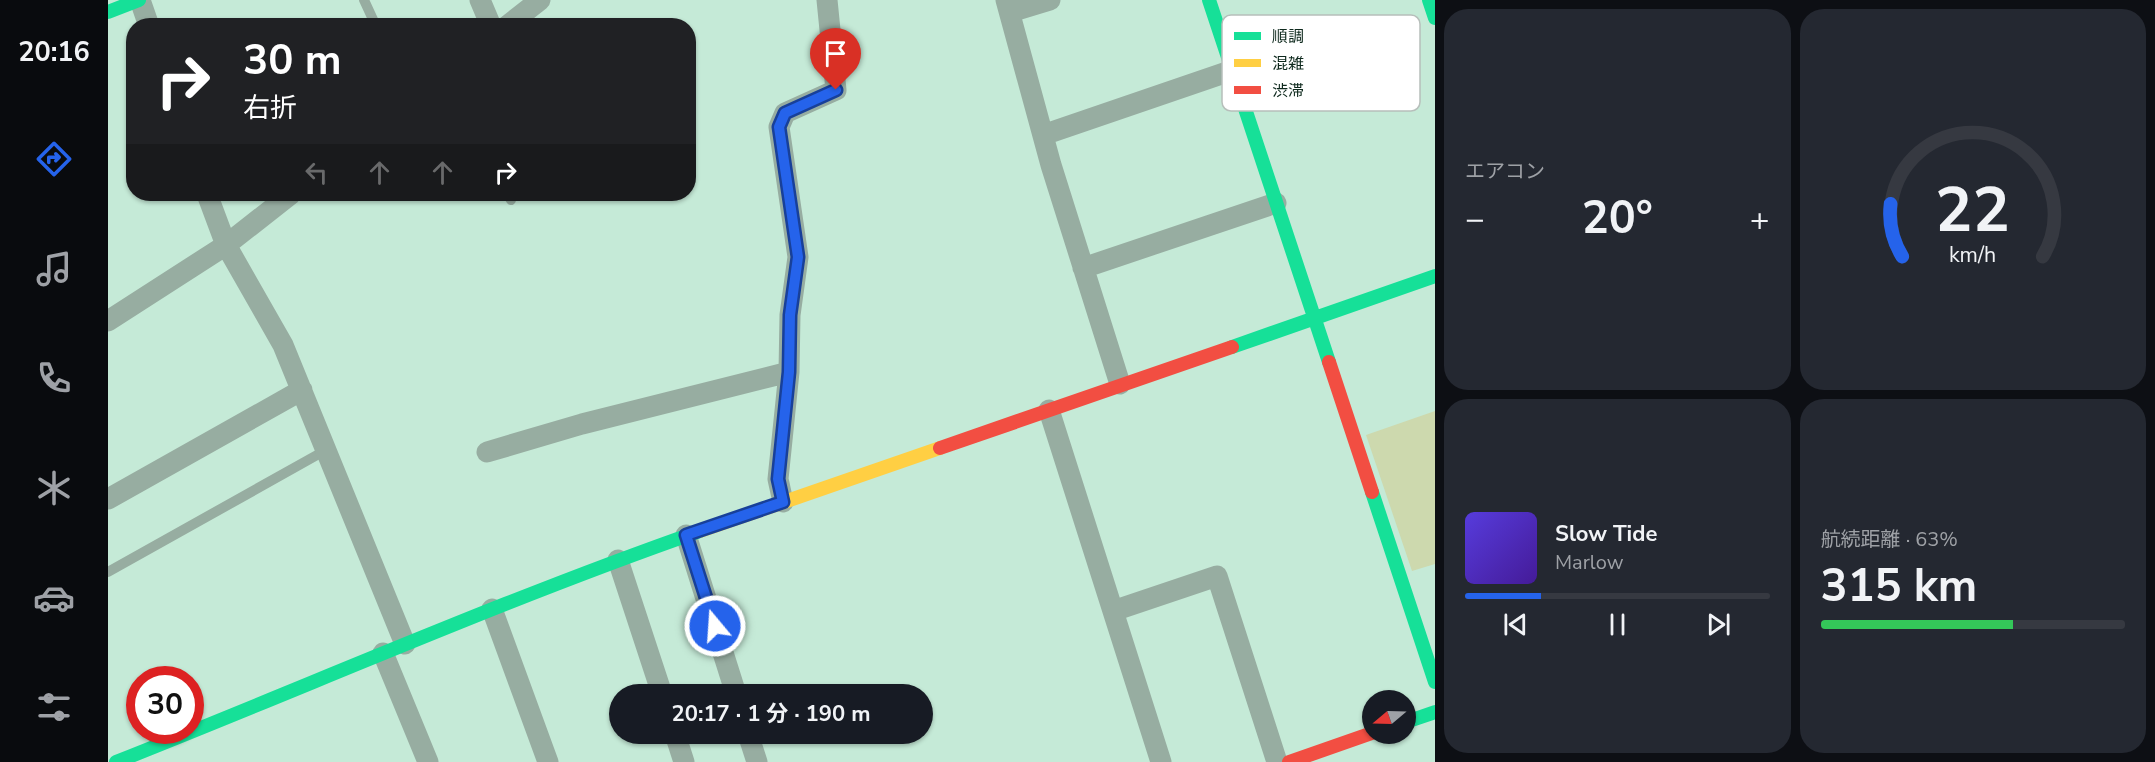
<!DOCTYPE html>
<html lang="ja">
<meta charset="utf-8">
<style>
:root{--surface:#171b24;--page:#242831;--text:#f1f3f6;--muted:#9ea1a6;--line:#363941;--accent:#2563eb}
body{margin:0;font-family:"Nunito Sans","Noto Sans JP",sans-serif;background:var(--page);color:var(--text);height:100vh;display:flex;flex-direction:column;font-size:22px;white-space:nowrap}
*{box-sizing:border-box;margin:0}
p{font-size:20px;color:var(--muted)}
.icon{flex:none;width:33px;height:33px;fill:none;stroke:currentColor;stroke-width:2;stroke-linecap:round;stroke-linejoin:round}
.map{position:relative;flex:1;overflow:hidden}
.sheet{display:flex;flex-direction:column;gap:9px;padding:9px;background:#0d0f14;width:720px}
.sheet>*{flex:none}
.guide{position:absolute;left:18px;top:18px;width:570px;height:183px;border-radius:24px;box-shadow:0 2px 4px #0004;background:#202124;color:#fff;overflow:hidden}
.needle{width:39px;rotate:251deg}
.buttons{position:absolute;left:1254px;top:690px;display:grid;gap:12px}
.buttons a{display:grid;place-items:center;width:54px;height:54px;border-radius:50%;background:var(--surface);box-shadow:0 2px 4px #0004;font-size:30px}
.speed{position:absolute;left:18px;top:666px;display:flex;gap:12px;font-size:30px;font-weight:700;text-align:center}
.speed>*{display:grid;place-content:center;width:78px;height:78px;border-radius:50%;background:var(--surface);box-shadow:0 2px 4px #0004;line-height:1}
.speed .limit{border:9px solid #d22;background:#fff;color:#111}
.pin{position:absolute;display:grid;place-items:center;width:51px;height:51px;color:#fff;margin:-62px -26px;border-radius:50% 50% 50% 0;rotate:-45deg;box-shadow:0 0 6px #0007}
.pin .icon{rotate:45deg}
.me{position:absolute;width:66px;margin:-33px;rotate:342deg;stroke-linejoin:round;filter:drop-shadow(0 0 4px #0008)}
.turn{display:flex;align-items:center;gap:21px;height:126px;padding:0 18px;font-size:27px}
.turn .icon{width:78px;height:78px;stroke-width:2.5}
.turn b{display:block;font-size:42px;line-height:51px}
.lanes{display:flex;align-items:center;height:57px;padding:0 18px;background:#0003;justify-content:center;gap:30px;direction:ltr}
.lanes .off{opacity:.35}
.big{font-size:45px;font-weight:700;line-height:1.1}
.sheet .widget{flex:1;display:flex;flex-direction:column;justify-content:center;gap:9px;min-width:0;padding:0 21px;border-radius:24px;background:var(--page)}
.sheet .dial{align-items:center;gap:0}
.dial svg{height:156px;overflow:visible;fill:none;stroke:var(--line);stroke-width:7;stroke-linecap:round;text-anchor:middle}
.dial text{fill:var(--text);stroke:none}
.song{display:flex;align-items:center;gap:18px}
.cover{width:72px;height:72px;border-radius:9px;background:linear-gradient(135deg,hsl(250 70% 55%),hsl(260 70% 35%))}
.played{height:6px;border-radius:3px;background:linear-gradient(90deg,var(--accent) 25%,var(--line) 25%)}
.keys{display:flex;justify-content:space-around;direction:ltr}
.heat{display:flex;justify-content:space-between;align-items:center;font-size:33px;direction:ltr}
.charge{height:9px;border-radius:4px;background:linear-gradient(90deg,#34c759 63%,var(--line) 0)}
.sheet .tiles{flex:1;display:grid;gap:9px;grid-template-columns:repeat(2,1fr)}
.trip{position:absolute;left:501px;top:684px;width:324px;height:60px;border-radius:30px;background:var(--surface);box-shadow:0 2px 4px #0004;font-weight:700;line-height:60px;text-align:center}
main{display:flex;flex:1;min-height:0}
.dock{display:flex;flex-direction:column;width:108px;justify-content:space-around;align-items:center;background:#090b0e;color:var(--muted)}
.dock .icon{width:42px;height:42px}
.dock .current{color:var(--accent)}
.dock b{font-size:27px;color:var(--text)}
.map>svg:first-child{display:block}
</style>
<main>
<nav class="dock">
<b>20:16</b>
<svg class="icon current" aria-label="directions" viewBox="0 0 24 24"><path d="M12 3l9 9-9 9-9-9zM9 14v-3h6M13 9l2 2-2 2"/></svg>
<svg class="icon" aria-label="music" viewBox="0 0 24 24"><path d="M9 18V5l10-2v13"/><circle cx="6" cy="18" r="3"/><circle cx="16" cy="16" r="3"/></svg>
<svg class="icon" aria-label="phone" viewBox="0 0 24 24"><path d="M5 4h4l2 5-3 2q2 4 5 5l2-3 5 2v4C11 20 4 13 5 4z"/></svg>
<svg class="icon" aria-label="climate" viewBox="0 0 24 24"><path d="M12 3v18M4 7l16 10M4 17L20 7"/></svg>
<svg class="icon" aria-label="car" viewBox="0 0 24 24"><path d="M5 17H2v-5l4-1 3-4h7l3 4 3 1v5h-3M9 17h6M6 11h13"/><circle cx="7" cy="17" r="2"/><circle cx="17" cy="17" r="2"/></svg>
<svg class="icon" aria-label="filters" viewBox="0 0 24 24"><path d="M4 7h16M4 17h16"/><circle cx="9" cy="7" r="2"/><circle cx="15" cy="17" r="2"/></svg>
</nav>
<div class="map">
<svg width="1327" height="762" viewBox="0 0 1327 762">
<rect width="100%" height="100%" fill="#c5ead7"/>
<path fill="#cdd9ae" d="M1327,411v153l-23,7 -46,-136z"/>
<g fill="none" stroke-linecap="round" stroke-linejoin="round">
<path stroke="#97ada1" stroke-width="10" d="M256,0l12,26
M399,194l4,6
M0,572l218,-122"/>
<path stroke="#97ada1" stroke-width="21" d="M32,0l9,26
M372,0l11,26
M898,0l45,165 69,219
M902,12l40,-12
M399,26l33,-26
M935,135l190,-65
M99,194l19,51 57,100 122,299
M975,268l193,-65
M0,321l118,-76 65,-51
M941,410l112,352
M379,452l95,-28 207,-52
M0,499l194,-109
M675,502l-5,-23 11,-107 1,-57 8,-58 -19,-130 6,-14 51,-23 -9,-90
M578,535l50,159
M510,560l44,134
M384,609l56,153
M1005,611l104,-35 60,186
M275,653l45,109
M567,734l9,28
M640,734l9,28"/>
<path stroke="#16e098" stroke-width="14" d="M1101,0l120,362
M1321,0l6,18
M0,12l31,-12
M1124,347l203,-71
M1264,492l63,190
M1298,722l29,-10
M8,762c195,-77 387,-162 584,-231"/>
<path stroke="#ffcf43" stroke-width="14" d="M592,531l240,-83"/>
<path stroke="#f24e42" stroke-width="14" d="M1221,362l43,130
M832,448l292,-101
M1181,762l83,-29"/>
</g>
<g fill="none" stroke-linecap="round" stroke-linejoin="round">
<defs>
<path id="route" d="M607,626l-29,-91 97,-33 -5,-23 11,-107 1,-57 8,-58 -19,-130 6,-14 51,-23"/>
</defs>
<use href="#route" stroke="#184099" stroke-width="15"/>
<use href="#route" stroke="#2563eb" stroke-width="10"/>
</g>
<rect x="1114" y="15" width="198" height="96" rx="9" fill="#fff" stroke="#b7bfbb" stroke-width="1.5"/>
<rect x="1126" y="32" width="27" height="8" fill="#16e098"/>
<rect x="1126" y="59" width="27" height="8" fill="#ffcf43"/>
<rect x="1126" y="86" width="27" height="8" fill="#f24e42"/>
<g font-size="16" fill="#0e291d">
<text x="1164" y="42">順調</text>
<text x="1164" y="69">混雑</text>
<text x="1164" y="96">渋滞</text>
</g>
</svg>
<div class="buttons">
<a><svg class="needle" viewBox="-14 -14 28 28"><path d="M0-13l5 13h-10z" fill="#e53935"/><path d="M0 13l5-13h-10z" fill="#9ea1a6"/></svg></a>
</div>
<div class="speed"><div class="limit">30</div></div>
<div class="pin" style="left:728px;top:90px;background:#d93025"><svg class="icon" aria-label="arrive" viewBox="0 0 24 24"><path d="M6 21V4h12l-3 4 3 4H6"/></svg></div>
<svg class="me" style="left:607px;top:626px" viewBox="-20 -20 40 40"><circle r="17" fill="#2563eb" stroke="#fff" stroke-width="3"/><path d="M0-11L8 9 0 5-8 9z" fill="#fff"/></svg>
<div class="trip">20:17 · 1 分 · 190 m</div>
<div class="guide">
<div class="turn"><svg class="icon" aria-label="right" viewBox="0 0 24 24"><path d="M7 20v-9h11M14 6l5 5-5 5"/></svg><div><b>30 m</b>右折</div></div>
<div class="lanes"><svg class="icon off" aria-label="left" viewBox="0 0 24 24"><path d="M17 20v-9H6M10 6l-5 5 5 5"/></svg><svg class="icon off" aria-label="ahead" viewBox="0 0 24 24"><path d="M12 20V5M6 11l6-6 6 6"/></svg><svg class="icon off" aria-label="ahead" viewBox="0 0 24 24"><path d="M12 20V5M6 11l6-6 6 6"/></svg><svg class="icon" aria-label="right" viewBox="0 0 24 24"><path d="M7 20v-9h11M14 6l5 5-5 5"/></svg></div>
</div>
</div>
<section class="sheet">
<div class="tiles">
<div class="widget"><p>エアコン</p>
<div class="heat"><a>−</a><b class="big">20°</b><a>+</a></div>
</div>
<div class="widget dial"><svg viewBox="0 0 100 80">
<path d="M14 69A42 42 0 1 1 86 69"/>
<path d="M14 69A42 42 0 0 1 8 42" stroke="#2563eb"/>
<text x="50" y="56" font-size="32" font-weight="700">22</text>
<text x="50" y="72" font-size="11">km/h</text>
</svg></div>
<div class="widget">
<div class="song"><i class="cover"></i><div><b>Slow Tide</b><p>Marlow</p></div></div>
<div class="played"></div>
<div class="keys"><svg class="icon" aria-label="previous" viewBox="0 0 24 24"><path d="M18 5L8 12l10 7zM5 5v14"/></svg><svg class="icon" aria-label="pause" viewBox="0 0 24 24"><path d="M8 5v14M16 5v14"/></svg><svg class="icon" aria-label="next" viewBox="0 0 24 24"><path d="M6 5l10 7-10 7zM19 5v14"/></svg></div>
</div>
<div class="widget"><p>航続距離 · 63%</p><b class="big">315 km</b><div class="charge"></div></div>
</div>
</section>
</main>
